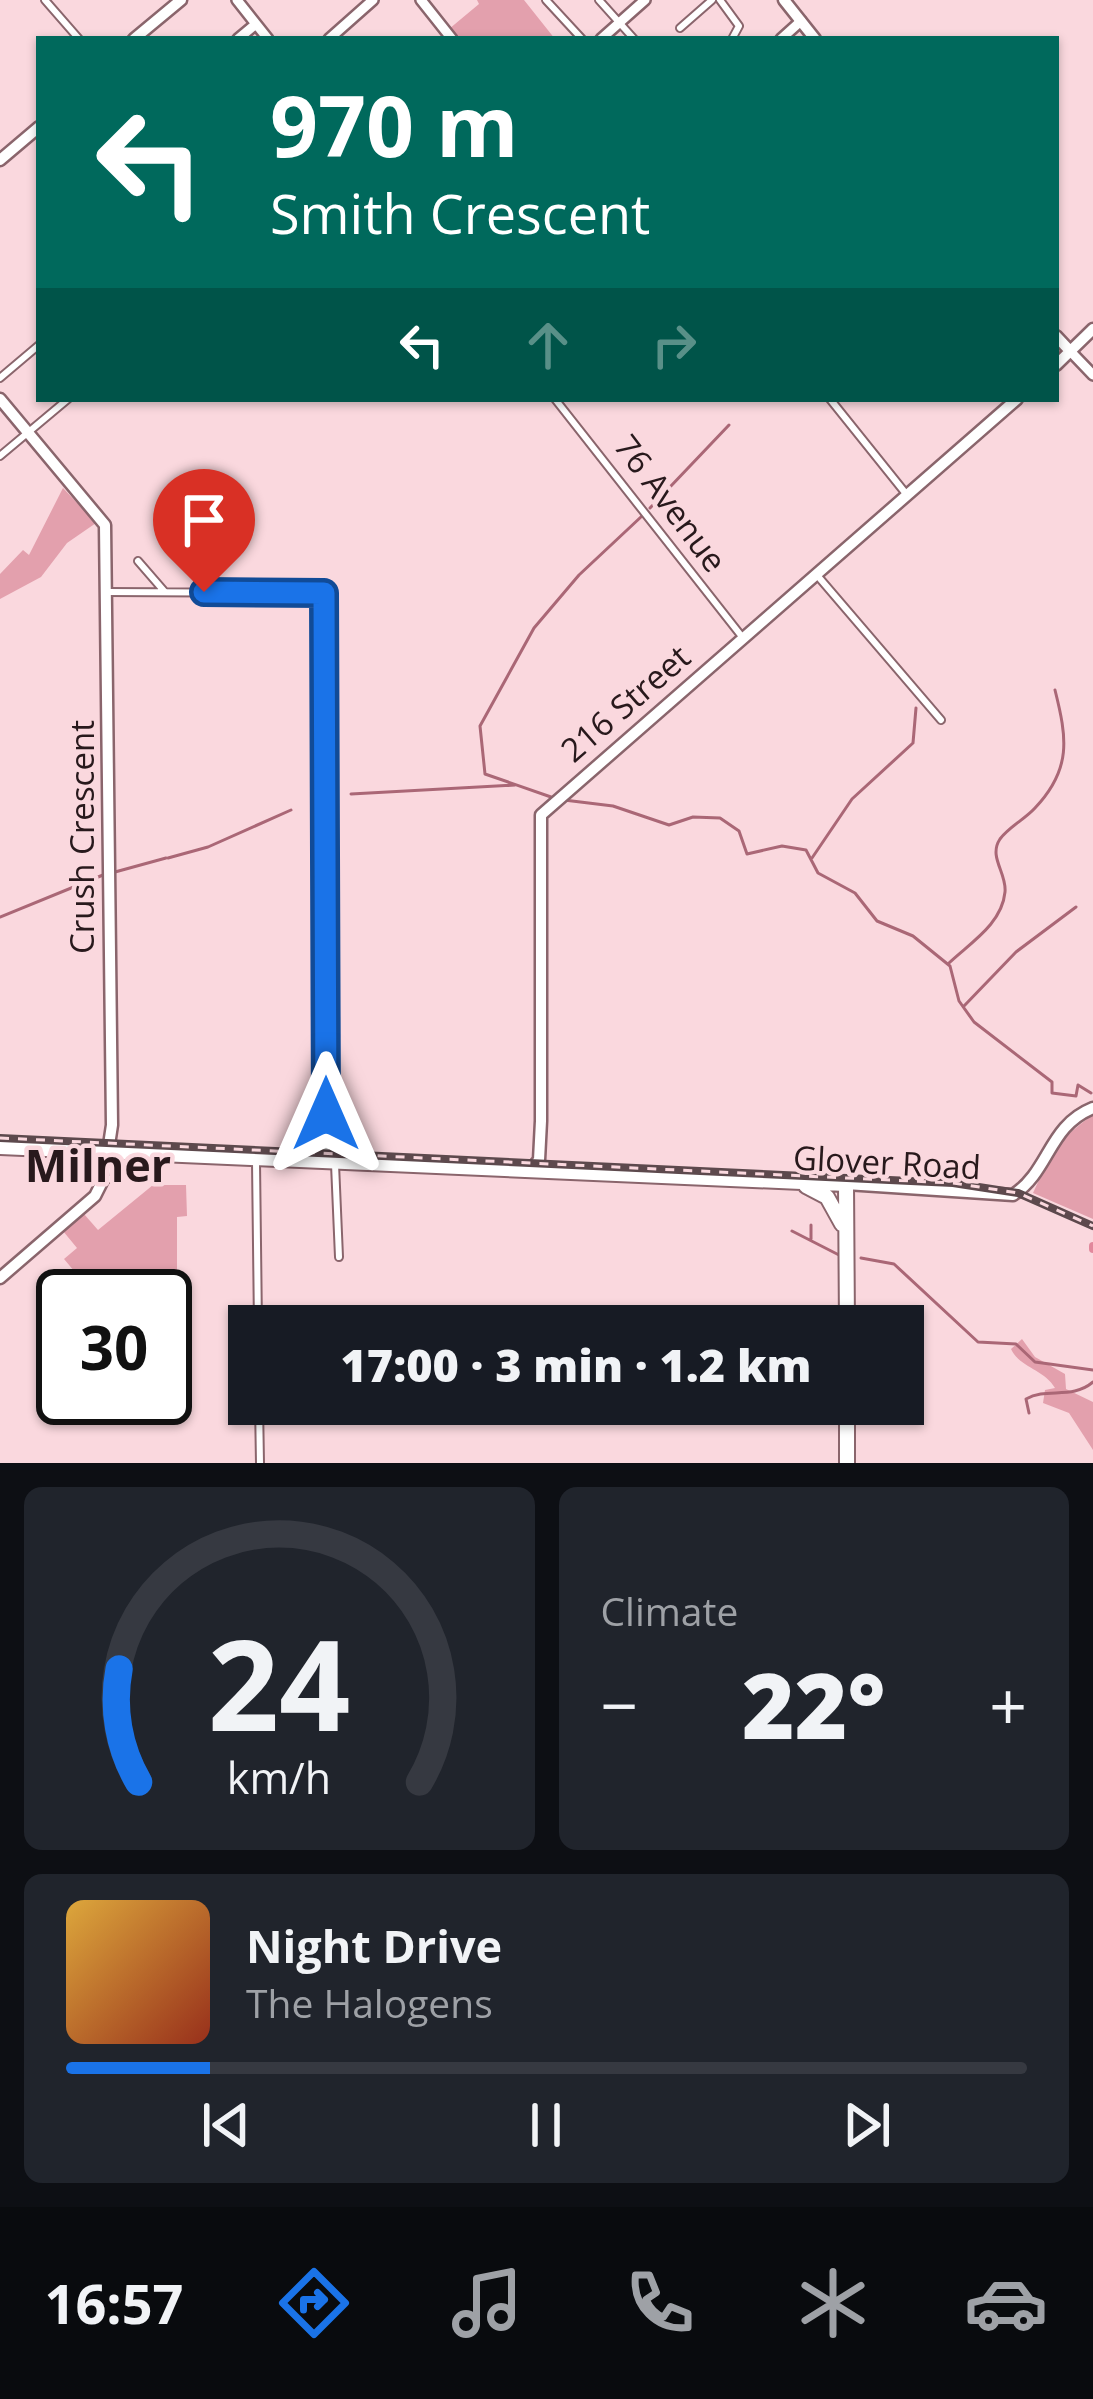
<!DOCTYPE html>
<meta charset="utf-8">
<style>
:root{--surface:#171b24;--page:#20242c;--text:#f1f3f6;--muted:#9ea1a6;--line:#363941;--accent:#1a73e8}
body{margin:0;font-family:"Open Sans",sans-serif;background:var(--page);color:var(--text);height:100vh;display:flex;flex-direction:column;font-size:45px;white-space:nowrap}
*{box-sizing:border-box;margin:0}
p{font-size:39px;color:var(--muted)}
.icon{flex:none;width:66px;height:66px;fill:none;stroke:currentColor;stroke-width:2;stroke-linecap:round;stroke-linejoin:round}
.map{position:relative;height:1463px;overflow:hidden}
.sheet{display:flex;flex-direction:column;gap:24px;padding:24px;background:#0d0f14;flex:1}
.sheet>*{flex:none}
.banner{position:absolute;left:36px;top:36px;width:1023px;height:366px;border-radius:0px;box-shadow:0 3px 9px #0004;background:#00695c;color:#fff;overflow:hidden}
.speed{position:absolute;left:36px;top:1269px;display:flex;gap:24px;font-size:60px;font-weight:700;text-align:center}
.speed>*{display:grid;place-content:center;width:156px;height:156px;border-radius:50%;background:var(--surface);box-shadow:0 3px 9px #0004;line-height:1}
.speed .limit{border:6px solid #111;border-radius:18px;background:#fff;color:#111}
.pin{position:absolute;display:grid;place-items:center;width:102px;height:102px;color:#fff;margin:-123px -51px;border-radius:50% 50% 50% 0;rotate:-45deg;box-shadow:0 0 12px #0007}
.pin .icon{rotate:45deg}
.me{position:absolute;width:132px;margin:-66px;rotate:0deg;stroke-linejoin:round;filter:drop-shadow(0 0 9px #0008)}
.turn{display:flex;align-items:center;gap:42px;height:252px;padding:0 36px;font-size:54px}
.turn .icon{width:156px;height:156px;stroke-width:2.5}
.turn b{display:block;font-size:84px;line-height:102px}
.lanes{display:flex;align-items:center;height:114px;padding:0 36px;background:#0003;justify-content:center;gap:60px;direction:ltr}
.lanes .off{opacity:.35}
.big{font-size:90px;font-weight:800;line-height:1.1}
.sheet .widget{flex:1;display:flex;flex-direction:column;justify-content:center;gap:18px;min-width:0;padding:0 42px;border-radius:18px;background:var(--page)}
.sheet .dial{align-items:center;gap:0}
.dial svg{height:312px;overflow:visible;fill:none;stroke:var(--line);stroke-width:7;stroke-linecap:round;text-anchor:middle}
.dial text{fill:var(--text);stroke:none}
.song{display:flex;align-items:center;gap:36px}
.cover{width:144px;height:144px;border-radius:18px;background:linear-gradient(135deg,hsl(40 70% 55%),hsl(10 70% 35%))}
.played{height:12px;border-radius:6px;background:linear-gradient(90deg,var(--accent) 15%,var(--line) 15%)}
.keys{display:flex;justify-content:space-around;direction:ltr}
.heat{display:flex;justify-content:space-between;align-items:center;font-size:66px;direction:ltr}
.sheet .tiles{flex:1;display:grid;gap:24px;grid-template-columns:1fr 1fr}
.widget:last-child{grid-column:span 2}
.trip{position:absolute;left:228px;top:1305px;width:696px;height:120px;border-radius:0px;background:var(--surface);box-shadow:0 3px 9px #0004;font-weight:800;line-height:120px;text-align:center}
.dock{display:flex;height:192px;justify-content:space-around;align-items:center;background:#090b0e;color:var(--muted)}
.dock .icon{width:84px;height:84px}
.dock .active{color:var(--accent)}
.dock b{font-size:54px;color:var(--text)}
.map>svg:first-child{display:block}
</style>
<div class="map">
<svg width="1093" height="1463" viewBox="0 0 1093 1463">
<rect width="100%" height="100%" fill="#fad8de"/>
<path fill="#e3a0ad" d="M477,0h47l31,39h-97l-9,-10 30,-25z
M63,488l33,35 -29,20 -26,34 -41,22v-25l23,-24 6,5z
M1093,1114v105l-60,-26 22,-48z
M153,1185h33l1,31 -10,1v86h-12v-7h-70l-31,-37 13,-11 -14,-17 21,-17 14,16z
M1022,1339l13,18 30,17 1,15 27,13v48l-24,-37 -26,-10 2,-13 10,-2c-11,-19 -35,-20 -44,-39z"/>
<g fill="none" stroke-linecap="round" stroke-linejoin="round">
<path stroke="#aa6776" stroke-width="3" d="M650,508l79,-83
M351,794l164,-9
M551,797l-66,-23 -5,-48 54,-98 45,-53 63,-59
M564,800l49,6 56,19 24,-8 27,1 19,13 8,23 35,-8 24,4 12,23 37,20 22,28 36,15 37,30 9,35 15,21 78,60v11l24,3 2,-11 13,8
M168,858l40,-11 83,-37
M812,858l40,-59 61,-56 3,-35
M115,872l51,-14
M0,917l103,-42
M949,963c21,-20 53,-39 56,-71 2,-19 -17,-35 -5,-53 9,-12 25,-20 35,-31 37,-39 32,-70 20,-118
M964,1006l52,-54 60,-45
M792,1231l47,24
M811,1239v-14
M861,1258l33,6 84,78 38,2 19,18 58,8
M1029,1413l-3,-14c21,-12 46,1 67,-17"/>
<path stroke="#e2889c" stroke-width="8" d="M1093,1246v3"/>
<defs>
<path id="minor" d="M45,0l34,39
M546,0l36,39
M599,0l35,39
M720,0l19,26 -7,13
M680,28l32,-28
M0,378l39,-33
M555,399l188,239
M830,399l77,96
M0,456l68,-57
M138,561l26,30
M816,574l125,146
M106,592l218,1 2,564
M256,1162l2,164
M335,1164l4,93
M106,1179h11l16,-14
M259,1404l1,59"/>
<path id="tertiary" d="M237,0l31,39
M421,0l31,39
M238,39l18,-15
M329,39l44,-39
M601,39l44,-39
M781,39l20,-18
M1071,352l22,23"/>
<path id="secondary" d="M784,0l31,39
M134,39l47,-39
M0,160l39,-33
M1056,336l15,16
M1056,365l37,-36
M0,399l105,126 7,600 -8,53 -9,18 -95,82
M531,1169l8,-9 2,-39v-306l476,-416
M846,1184l167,11c37,-24 35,-69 80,-87"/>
<path id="trunk" d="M0,1147l846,37 1,142
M806,1186l21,11 15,27
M847,1404v59"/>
</defs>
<use href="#minor" stroke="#8a656c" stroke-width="10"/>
<use href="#tertiary" stroke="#8a656c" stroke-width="14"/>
<use href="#secondary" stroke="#8a656c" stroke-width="15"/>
<use href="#trunk" stroke="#8a656c" stroke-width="18"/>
<use href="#minor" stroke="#fff" stroke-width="6"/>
<use href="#tertiary" stroke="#fff" stroke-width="9"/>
<use href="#secondary" stroke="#fff" stroke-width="10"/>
<use href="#trunk" stroke="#fff" stroke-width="14"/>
<defs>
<path id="rail" d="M0,1138l953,45 65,10 75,33"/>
</defs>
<use href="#rail" stroke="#5d494d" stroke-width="8"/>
<use href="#rail" stroke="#fad8de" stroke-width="3" stroke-dasharray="9" stroke-linecap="butt"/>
</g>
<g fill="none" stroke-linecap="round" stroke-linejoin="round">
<defs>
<path id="route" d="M204,592l120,1 2,521"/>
</defs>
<use href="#route" stroke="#114b97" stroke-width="30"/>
<use href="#route" stroke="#1a73e8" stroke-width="21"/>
</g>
<g text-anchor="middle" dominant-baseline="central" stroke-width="9" stroke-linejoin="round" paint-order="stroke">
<g font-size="33" fill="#28191c" stroke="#fad8de">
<text transform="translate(671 503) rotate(53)">76 Avenue</text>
<text transform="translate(625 703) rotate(-41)">216 Street</text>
<text transform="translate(81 837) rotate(-90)">Crush Crescent</text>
<text transform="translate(887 1162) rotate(3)">Glover Road</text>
</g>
<g font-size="45" font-weight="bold" fill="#28191c" stroke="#fad8de">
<text x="98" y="1164">Milner</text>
</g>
</g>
</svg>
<div class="speed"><div class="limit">30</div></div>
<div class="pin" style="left:204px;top:592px;background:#d93025"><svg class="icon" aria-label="arrive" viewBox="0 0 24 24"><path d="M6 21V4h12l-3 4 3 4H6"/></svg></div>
<svg class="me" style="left:326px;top:1114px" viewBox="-20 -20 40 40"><path d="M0-17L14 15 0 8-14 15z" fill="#1a73e8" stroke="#fff" stroke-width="4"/></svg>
<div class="trip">17:00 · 3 min · 1.2 km</div>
<div class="banner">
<div class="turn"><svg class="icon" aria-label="left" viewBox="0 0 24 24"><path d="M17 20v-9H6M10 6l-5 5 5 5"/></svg><div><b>970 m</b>Smith Crescent</div></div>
<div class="lanes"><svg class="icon" aria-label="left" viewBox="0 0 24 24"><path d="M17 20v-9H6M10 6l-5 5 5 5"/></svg><svg class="icon off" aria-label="ahead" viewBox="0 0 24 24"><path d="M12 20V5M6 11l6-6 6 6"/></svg><svg class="icon off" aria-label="right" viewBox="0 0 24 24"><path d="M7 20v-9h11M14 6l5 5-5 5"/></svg></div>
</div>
</div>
<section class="sheet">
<div class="tiles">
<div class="widget dial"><svg viewBox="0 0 100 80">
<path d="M14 69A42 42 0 1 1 86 69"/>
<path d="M14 69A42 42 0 0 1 9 40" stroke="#1a73e8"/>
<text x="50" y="56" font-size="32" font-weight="700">24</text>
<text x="50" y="72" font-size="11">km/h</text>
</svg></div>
<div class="widget"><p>Climate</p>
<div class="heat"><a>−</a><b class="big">22°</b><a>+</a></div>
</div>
<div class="widget">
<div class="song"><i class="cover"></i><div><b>Night Drive</b><p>The Halogens</p></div></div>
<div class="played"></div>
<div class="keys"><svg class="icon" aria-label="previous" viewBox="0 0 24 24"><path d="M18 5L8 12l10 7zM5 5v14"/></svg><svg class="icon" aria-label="pause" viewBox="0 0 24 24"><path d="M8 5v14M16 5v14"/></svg><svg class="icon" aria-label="next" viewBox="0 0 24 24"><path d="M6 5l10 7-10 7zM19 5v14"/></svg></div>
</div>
</div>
</section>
<nav class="dock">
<b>16:57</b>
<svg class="icon active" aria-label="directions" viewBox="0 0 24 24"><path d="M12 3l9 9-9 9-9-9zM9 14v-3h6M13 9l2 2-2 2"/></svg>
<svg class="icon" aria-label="music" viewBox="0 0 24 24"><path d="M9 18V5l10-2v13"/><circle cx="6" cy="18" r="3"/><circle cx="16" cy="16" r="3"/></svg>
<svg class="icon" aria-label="phone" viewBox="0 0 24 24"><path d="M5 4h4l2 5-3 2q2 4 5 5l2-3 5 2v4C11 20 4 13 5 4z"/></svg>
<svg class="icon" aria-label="climate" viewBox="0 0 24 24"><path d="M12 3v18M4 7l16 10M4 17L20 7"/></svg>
<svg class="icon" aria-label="car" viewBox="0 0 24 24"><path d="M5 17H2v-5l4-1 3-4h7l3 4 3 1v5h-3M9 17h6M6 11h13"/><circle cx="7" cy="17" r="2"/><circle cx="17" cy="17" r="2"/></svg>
</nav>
